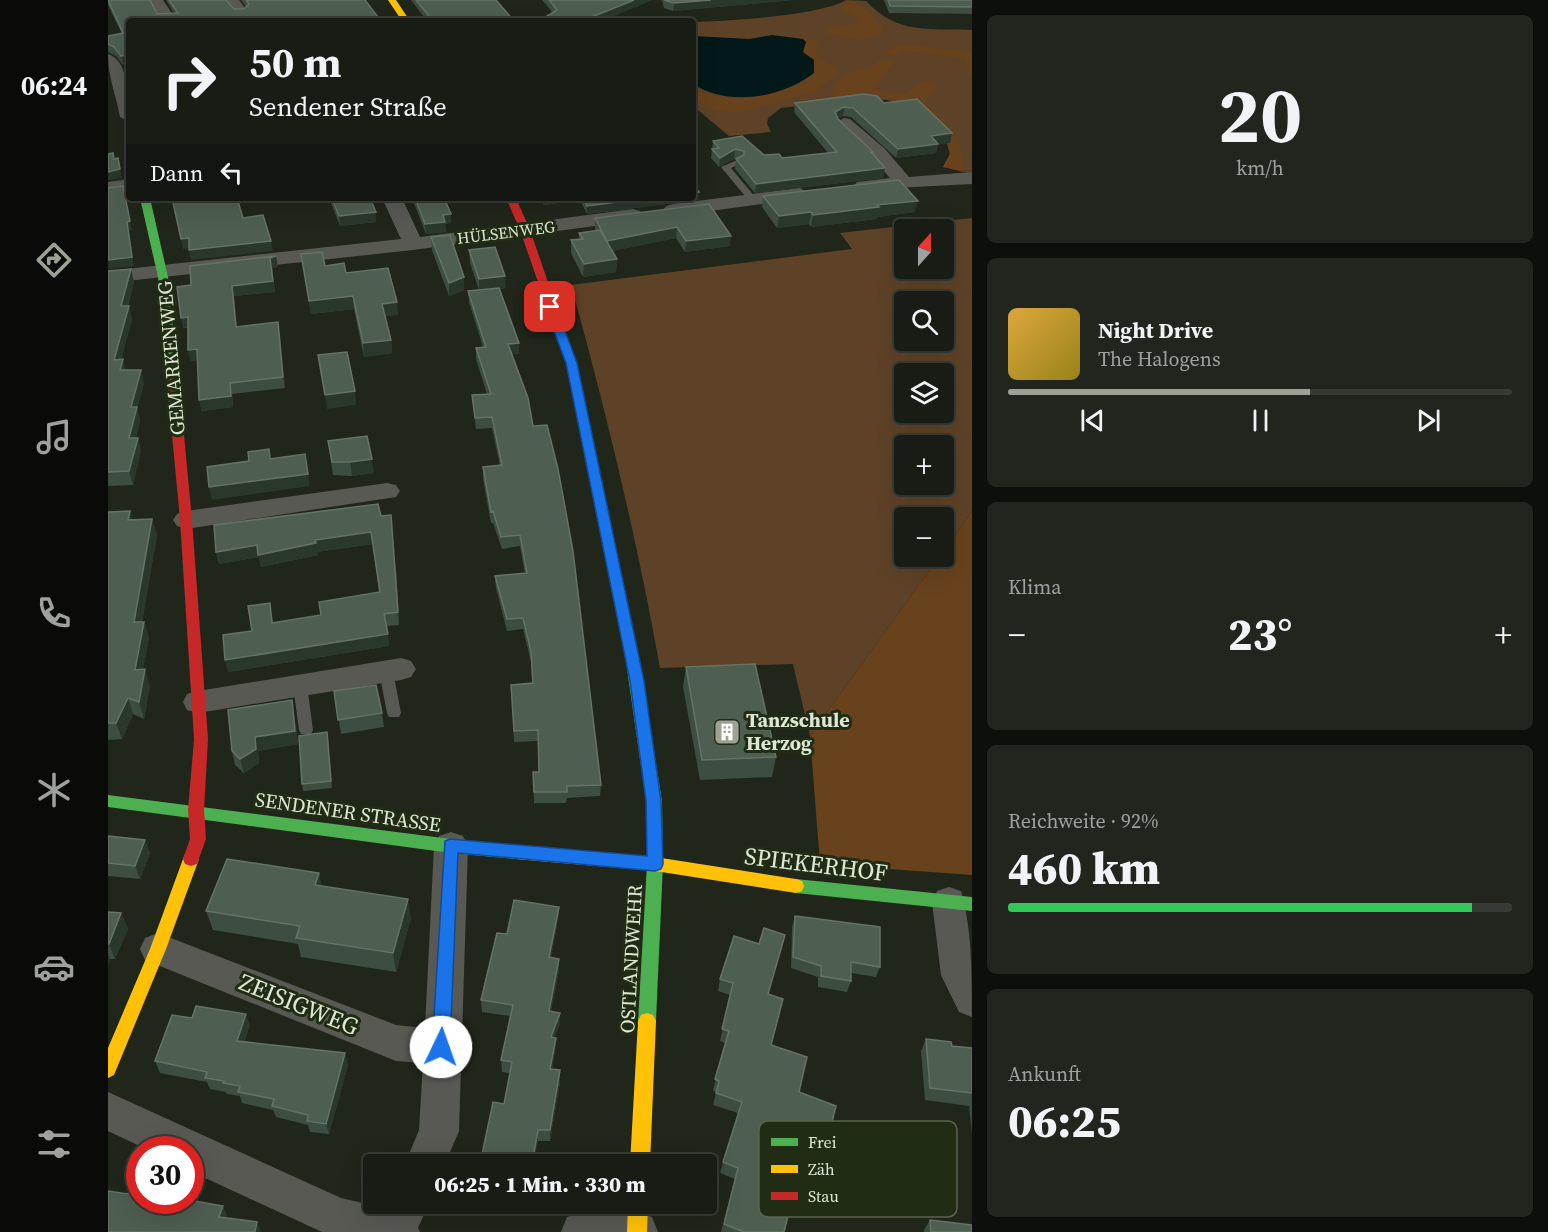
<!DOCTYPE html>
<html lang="de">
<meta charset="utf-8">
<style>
:root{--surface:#181c14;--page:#21251d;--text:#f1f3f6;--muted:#9fa1a0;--line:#363a34;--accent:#9ca394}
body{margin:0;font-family:"Source Serif 4",serif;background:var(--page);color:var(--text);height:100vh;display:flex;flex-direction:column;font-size:22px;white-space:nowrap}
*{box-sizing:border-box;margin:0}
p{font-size:20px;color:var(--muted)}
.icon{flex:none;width:33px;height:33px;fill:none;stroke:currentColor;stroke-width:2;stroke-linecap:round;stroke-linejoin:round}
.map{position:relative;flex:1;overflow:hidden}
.panel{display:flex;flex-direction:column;gap:15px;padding:15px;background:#0d0f0b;width:576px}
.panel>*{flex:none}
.banner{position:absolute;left:18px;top:18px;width:570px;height:183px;border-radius:6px;box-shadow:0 6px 24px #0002,0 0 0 2px var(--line);background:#181c14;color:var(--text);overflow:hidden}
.needle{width:39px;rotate:21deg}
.tools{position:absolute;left:786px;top:219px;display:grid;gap:12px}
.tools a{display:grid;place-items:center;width:60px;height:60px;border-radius:6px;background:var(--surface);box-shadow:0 6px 24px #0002,0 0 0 2px var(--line);font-size:30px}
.speed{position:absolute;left:18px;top:1136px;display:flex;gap:12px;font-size:30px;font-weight:700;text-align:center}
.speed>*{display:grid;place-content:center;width:78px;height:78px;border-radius:50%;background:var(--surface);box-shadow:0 6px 24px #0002,0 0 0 2px var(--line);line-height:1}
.speed .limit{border:9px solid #d22;background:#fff;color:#111}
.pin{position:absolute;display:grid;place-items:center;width:51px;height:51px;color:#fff;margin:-26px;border-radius:12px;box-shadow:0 3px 9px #0006}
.me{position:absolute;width:66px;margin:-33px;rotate:3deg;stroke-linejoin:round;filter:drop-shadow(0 0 4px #0008)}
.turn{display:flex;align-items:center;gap:21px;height:126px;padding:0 24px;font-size:27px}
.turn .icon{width:78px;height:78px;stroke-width:2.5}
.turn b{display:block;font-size:42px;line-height:51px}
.then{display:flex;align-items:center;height:57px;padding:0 24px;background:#0003;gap:12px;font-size:22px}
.big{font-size:45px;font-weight:800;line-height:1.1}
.panel .card{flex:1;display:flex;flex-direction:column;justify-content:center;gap:9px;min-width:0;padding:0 21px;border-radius:9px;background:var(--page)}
.panel .dial{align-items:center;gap:0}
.dial b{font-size:78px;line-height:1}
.song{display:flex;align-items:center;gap:18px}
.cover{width:72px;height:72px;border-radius:9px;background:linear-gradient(135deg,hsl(40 70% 55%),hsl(50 70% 35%))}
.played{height:6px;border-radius:3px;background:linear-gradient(90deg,var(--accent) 60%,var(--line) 60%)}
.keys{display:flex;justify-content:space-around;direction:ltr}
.heat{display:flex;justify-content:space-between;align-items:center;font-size:33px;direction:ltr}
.charge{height:9px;border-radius:4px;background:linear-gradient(90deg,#34c759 92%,var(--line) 0)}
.trip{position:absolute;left:255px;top:1154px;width:354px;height:60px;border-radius:6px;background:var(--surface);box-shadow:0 6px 24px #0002,0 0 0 2px var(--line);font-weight:800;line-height:60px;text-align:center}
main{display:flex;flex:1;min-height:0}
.dock{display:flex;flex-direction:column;width:108px;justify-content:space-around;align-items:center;background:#0a0b08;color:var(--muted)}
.dock .icon{width:42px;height:42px}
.dock .current{color:var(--accent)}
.dock b{font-size:27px;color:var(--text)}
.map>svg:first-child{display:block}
</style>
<main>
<nav class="dock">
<b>06:24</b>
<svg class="icon current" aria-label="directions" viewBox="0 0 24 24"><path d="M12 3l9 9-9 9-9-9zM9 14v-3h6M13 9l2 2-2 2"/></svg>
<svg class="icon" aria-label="music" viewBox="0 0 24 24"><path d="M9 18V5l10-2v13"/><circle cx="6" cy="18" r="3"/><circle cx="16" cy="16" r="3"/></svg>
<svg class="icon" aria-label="phone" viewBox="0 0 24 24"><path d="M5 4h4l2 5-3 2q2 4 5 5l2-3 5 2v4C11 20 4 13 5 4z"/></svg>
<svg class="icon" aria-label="climate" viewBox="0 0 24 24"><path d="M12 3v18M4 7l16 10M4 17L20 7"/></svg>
<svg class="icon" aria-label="car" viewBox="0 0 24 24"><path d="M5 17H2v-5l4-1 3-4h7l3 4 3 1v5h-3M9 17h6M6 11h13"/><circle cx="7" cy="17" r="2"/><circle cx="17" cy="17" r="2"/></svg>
<svg class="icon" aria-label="filters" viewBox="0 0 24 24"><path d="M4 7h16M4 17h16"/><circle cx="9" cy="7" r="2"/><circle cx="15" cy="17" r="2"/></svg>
</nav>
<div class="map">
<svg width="864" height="1232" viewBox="0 0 864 1232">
<rect width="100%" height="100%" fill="#20261a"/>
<path fill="#5e4227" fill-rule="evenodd" d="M738,0l20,1c32,34 62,27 106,29v143l-29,-6 7,-13 -4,-15 -48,-37 -12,-2 -14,-2 -74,8 -17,2 -13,10 -1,6 4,8 -42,4 -36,-30v-84c34,-1 126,-6 153,-22z
M864,218v293l-28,40v-33h-40v38l35,1 -129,179 -17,-72 -133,4c-23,-129 -54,-257 -89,-383l281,-36 -12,-16zM796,230h40v38h-40zM796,302h40v38h-40zM796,374h40v38h-40zM796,446h40v38h-40z"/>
<path fill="#68421d" d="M739,1c14,1 34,18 36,32l-22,8 -35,-8 3,-5 31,-5c-3,-8 -14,-9 -20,-16z
M688,37l22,4 -3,11 22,19 1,3 -24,18 -73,20 -22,-1 -12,-4 -14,-10v-13c9,6 20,12 31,13 20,2 84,-7 91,-29l-12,-16 3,-10z
M803,45l61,7v23l-4,-1 -2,-15 -47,-7 -20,1 -1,3 -13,-3 9,-7z
M773,58l13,4 -20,26 13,6h19c13,-9 17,-19 35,-6l-13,8 -4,8c24,22 39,34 40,68l-21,-5 7,-13 -4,-15 -38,-36 -25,-5 -56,2 15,-24 33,-11z
M864,511v364l-152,-11 -10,-128 129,-179 5,-1v-5z"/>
<path fill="#031818" d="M664,35l31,4 3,3 -3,10 11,8v13c-32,25 -86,34 -121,11v-48l56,3z"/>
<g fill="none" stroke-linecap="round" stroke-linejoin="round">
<path fill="#595954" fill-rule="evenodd" d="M627,161l7,2 -11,5 25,30v4h-6l-29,-35z
M278,666l5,1 2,4 8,42 -2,4h-10l-2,-4 -8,-42 2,-4z
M192,680l5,1 2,4 6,45 -2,4h-10l-2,-4 -6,-45 2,-4z"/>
<path fill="#595954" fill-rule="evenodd" d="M39,0h16l14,21h-16z
M115,0h16l9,12 -3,3h-10z
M0,54c22,6 21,50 21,68l-9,-5c-4,-22 -12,-40 -12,-63z
M736,118l6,1 35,30 24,28 63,-5v12l-115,6 -3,-4 3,-4 33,-4 -19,-21 -33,-30 -3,-4z
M21,179v12l-21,3v-12z
M692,188l10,6 -3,4 -134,18 -7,-2 -3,-4 3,-4 7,-2z
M274,198h20l18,39 213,-28 7,2 3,4 -3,4 -7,2 -220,29 -305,33v-12l293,-32z
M279,483l9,2 4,6 -4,6 -210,32 -9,-3 -4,-6 4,-6 9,-3z
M293,658l10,3 5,8 -5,8 -10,3 -203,33 -11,-3 -4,-8 4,-8 11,-3z
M343,832l12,4 5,10 -9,285 -14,33h-40l14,-34 4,-67 -27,-2 -251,-101 -5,-11 5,-11 13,-5 238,92 29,3 9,-182 5,-10z
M841,887l12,4c11,37 11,86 11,126l-13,-5 -18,-37 -9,-73 5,-11z
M0,1092l233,106 44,10 2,-5h42l-11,25 2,4h-98l-132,-61v-22h-44l-38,-18z
M474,1211h55l15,6 6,15h-97l6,-15z"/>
<path fill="#4caf50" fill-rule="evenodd" d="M32,198h10l18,79 10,94 -6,3 -6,-3 -8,-94z
M525,657l5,1 2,4 22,139 1,63 -7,157 -3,6 -6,2 -6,-2 -3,-6 9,-157 -1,-63 -20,-139 2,-4z
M0,795l343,44 64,6 6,2 2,5 -2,5 -6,2 -64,-6 -343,-46z
M688,879l176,18v14l-176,-18 -6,-2 -2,-5 2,-5z"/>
<path fill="#ffc107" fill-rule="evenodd" d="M280,0h8l14,21h-8z
M407,845l140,12 141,22 6,2 2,5 -2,5 -6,2 -141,-22 -140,-12 -6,-2 -2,-5 2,-5z
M83,852l6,2 2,5 -33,90 -52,126 -6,3v-30l42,-99 33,-90 2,-5z
M539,1013l6,2 3,6 -6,143h-20l8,-143 3,-6z
M520,1203h20l-1,29h-20z"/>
<path fill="#c62828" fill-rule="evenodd" d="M398,198h10l14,32 46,133 64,299 -2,4h-10l-2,-4 -60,-299 -46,-133z
M64,368l6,3 14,149 16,219 -4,71 2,29 -9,25 -6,2 -6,-2 -2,-5 7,-20 -2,-29 6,-71 -14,-219 -14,-149z"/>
</g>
<path fill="#3d4d41" d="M0,0l49,14 17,-1 -8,-13h60l8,9h10l2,-2 -5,-7h124l-236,21v43l-6,1 -7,-9 -8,-4v-16l14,-2 -14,-29z
M303,0h85l18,21h-87z
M434,0h110l-51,21h-62l14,-8z
M554,0h131l-120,11 -9,-3z
M776,0h88v14l-83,-1z
M687,103h89l68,30 -2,10 -12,1 -2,9 -40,5 -45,-41 -8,-1 -5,3 47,49 -2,10 -128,15 -20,-24 1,-10h-2l-15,8 -8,-9 2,-17 51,14 18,3 46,-5 -34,-41z
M655,196l152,16 -38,5 -1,2 -65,8 -2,-3 -32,4 -15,-21z
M221,198h41l6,14v10l-36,4z
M304,198h73l-39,5 5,20 -6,1 1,8 -20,2z
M432,198h153l5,2 -111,14 -7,-14 -36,5z
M601,204l21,42 -45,6 -9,-14 -64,13 5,8 -1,13 -33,5 -12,-24v-13l8,-1v-6l17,-2 -1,-2v-11z
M323,237l33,40v13l-15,6 -17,-46z
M361,250l37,38 -6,1 19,54v11h-7l89,431 -1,11 -33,2 -1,5h-32l-1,-31h6l-1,-31 -24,1 -3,-57 21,-2 -1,-21 -8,-33 -16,2 -11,-43 -1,-12 30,-2 -5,-28 -18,3 -9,-26h-2l-8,-44v-12l17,-1 -8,-38 -16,1 -4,-34 15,-1 -11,-35v-11l7,-1 -14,-45 -1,-11 11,-1 -9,-27z
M193,254l24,12 21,7 52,42 -13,1 6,24 1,13 -28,4 -10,-48 -43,5z
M170,267l-6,1 3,24 -41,4 3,31 41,-5 7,66 -53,6 1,13 -31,4 -3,-11 -1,-40 -7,1 -3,-11v-22h-5l8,-43z
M23,269l3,13 -6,24 4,13 -11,40 5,11 18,13 -7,26 3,11 -4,18h2l3,13 -8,34 -25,1v-215z
M220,441l46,32 -22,3 -19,-1z
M0,512l24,8 20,-1 5,16 -15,87h2l5,16 -6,31 7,17 -6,33 -11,-5 -11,25 -14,1z
M273,516l15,52 3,57 -12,1 2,20 -161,26 -3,-12 27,-29 20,-16 1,8 48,-8 58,-22 -6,-49 -56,8 1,3 -57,12 -2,-10 -40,7 -3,-12z
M578,667l90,90 -4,20 -72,3 -17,-93z
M226,691l48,22 2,14 -43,7z
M184,700l2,13 4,31 -40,7 1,12 -15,10 -9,-8 -3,-14z
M220,739l4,49 -29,3 -1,-7z
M0,836l37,4 5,13 -10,26 -32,-3z
M211,873l2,13 90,32 -15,54 -95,-15 -3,-13 -85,-14 -7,-19z
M451,907l-1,12 -7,38 8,2v11l-8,41 9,2v11l-6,14 1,12 -3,19 8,13 -10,59h-12l-34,-37 6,-31 -8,-1 -1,-12 9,-44 -28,-4 -1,-12z
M0,912l13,1 7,16 -13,30h-5l-2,5z
M687,916l85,51 -4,10 -25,-4v8l-4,11 -29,-5v-10l-27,-9 1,-41z
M677,935l-17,59 3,51 28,47 27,54 -4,11 -33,-12 -10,38 5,49h-63l14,-53 -15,-6 18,-60 -25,-8 3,-13 -3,-1 12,-48 -5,-2 10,-46 -12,-4 2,-12 39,-35z
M142,1025l-6,17 104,23 -19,69 -19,-2 -2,-7 -32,-8 -3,-7 -31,-7 -2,-7 -13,-2 -1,-2 -16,-3 -3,-7 -47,-9 -5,-12z
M818,1039l26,7 20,2v86l-3,-28 -44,-6 -4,-49z
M822,1220l42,12h-48v-2z"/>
<path fill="#2a372b" d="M526,0h18l-51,21h-19z
M603,0h82l-120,11 1,-8z
M21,55v9l-6,1 -2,-9z
M736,107l-1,9 -9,5 1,-9z
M844,133l-2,10 -12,1 -2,9 -40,5 2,-9 33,-13z
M627,149l-1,10 -15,8 1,-9z
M10,158l4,20 -14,2v-8z
M777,168l-2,10 -128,15 1,-9z
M15,186l9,44h-3l5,36 -26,3v-9z
M591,192l-1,8 -111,14v-8l62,-8h44v-5z
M334,198h43l-42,5z
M436,198h36v2l-36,5z
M810,201l-3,11 -38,5 -1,2 -65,8 2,-12z
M268,212v10l-36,4 -1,-10z
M703,212l-2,12 -32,4 2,-12z
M343,214v9l-6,1 1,8 -20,2 -1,-10 18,-9z
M569,227l-1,11 -69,14v-11z
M623,236l-1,10 -45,6 1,-11z
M81,238l2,10 -8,1 -2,-10z
M163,241l2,10 -82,9 -2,-10z
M168,256l2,11 -6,1 3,24 -41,4 4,42 -6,-52 38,-28z
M509,259l-1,13 -33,5 1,-13z
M23,269l3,13 -10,37 -3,-13z
M397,276l1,12 -27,3v-12z
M356,277v13l-15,6v-13z
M245,296l1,13 -43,5 -2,-13z
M289,302l1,13 -15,2 -1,-13z
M21,306l3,13 -14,54 -4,-13z
M80,317l2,10 -7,1 -2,-10z
M170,322l2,11 5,55 -2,-11z
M283,340l1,13 -28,4 -1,-14z
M411,343v11l-10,1 -1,-11z
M89,349l2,11 -8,1 -3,-11z
M15,359l4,14 -7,-3z
M33,370l3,13 -7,26 3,11 -7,32 -4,-14 2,-31z
M122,383l3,24 -31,4 -3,-11z
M247,391l1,14 -29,4 -2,-14z
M30,438l3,13 -8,34 -4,-14z
M197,454l5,32 -98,14 -3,-13z
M264,459l2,14 -22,3 -2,-14z
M22,511l4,16 -6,-7z
M44,519l5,16 -18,104 -5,-17z
M263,532l2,12 -56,8 1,3 -57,12 -2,-10 -40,7 -3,-12 41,-7 58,-5z
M36,622l5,16 -9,48 -5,-16z
M280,634l1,12 -161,26 -3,-12z
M37,669l5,17 -6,33 -5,-17z
M20,698l5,16 -11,25 -6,-16z
M184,700l2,13 4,31 -40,7 1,12 -15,10 -4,-14 15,-22z
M37,840l5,13 -10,26 -5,-13z
M211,873l4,19 -8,-7z
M300,899l3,19 -15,54 -3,-19z
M451,907l-1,12 -9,50v-12z
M13,913l7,16 -13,30 -6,-15z
M0,954l2,5 -2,5z
M451,959v11l-10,52v-11z
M452,1013v11l-10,24 1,-11z
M138,1014l4,11 -9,28 -4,-12z
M448,1038l-1,12 -5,30v-11z
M237,1053l3,12 -19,69 -3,-10z
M452,1070v12l-10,59v-11z
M430,1130v11l-4,23h-2z
M115,1206l4,9 -4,12 -4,-10z
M149,1222l4,9v1h-6z"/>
<path fill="#4e5e51" stroke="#657366" stroke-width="1.5" d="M0,0h42l7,14 21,-1 -9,-13h57l8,9h10l5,-5 -3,-4h119l16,21h-252v34l-8,1 -7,-9 -6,-3v-8l15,-3z
M308,0h80l18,21h-81z
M441,0h85l-52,21h-43l18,-11z
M556,0h47l-37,3z
M780,0h84v7l-82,-1z
M756,94l13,2 7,7 33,-4 35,34 -21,3 7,8 -40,5 -45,-41 -9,-1 -9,5 3,7 35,33h-2l14,16 -129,16 -20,-25 8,-4v-4l-9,-2 -15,9 -8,-9 7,-1 -6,-7 29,-5 22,19 15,-1 3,4 55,-6 -42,-49z
M5,153l1,6 4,-1 2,11 -12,3v-18z
M791,180l19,21 -41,4 2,2 -66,8 -2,-3 -32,4 -16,-20z
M585,184l6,8 -6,1z
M15,186l7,35 -3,1 5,35 -24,3v-72z
M64,198h65l6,20 20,-3 8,26 -82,9v-12l-8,1z
M224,198h38l6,14 -37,4z
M307,198h29l7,16 -8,1 2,7 -20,2z
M476,198h65l-62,8z
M601,204l22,32 -45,5 -9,-14 -70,14 -12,-23z
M492,230l17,29 -33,5 -13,-24 12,-1 -4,-6z
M342,235l14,42 -15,6 -18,-46z
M387,247l10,29 -26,3 -10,-29z
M214,252l3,14 19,-3 2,10 42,-5 9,34 -15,2 9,36 -28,3 -10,-47 -44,5 -8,-47z
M168,256l-6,2 3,23 -41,5 4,41 42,-5 5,55 -53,6 1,13 -32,4 -2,-51 -9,1v-33l-7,1 -4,-31 14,-2 -1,-19z
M23,269l-10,37h8l-15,54 9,-1 -3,11h21l-10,37h6l-8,31h9l-9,33 -21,1v-201z
M391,288l20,55 -11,1 20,54 5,28 14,-1 11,44 15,82 28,234 -34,1v6h-33l-1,-20h6l-1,-42 -24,1 -3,-46 22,-2 -2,-32 -8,-33 -16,1 -12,-43 32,-3 -7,-38 -19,2 -8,-26 -2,1 -8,-45 19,-2 -10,-48 -17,1 -3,-23 19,-1 -15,-46 10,-1 -18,-56z
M239,352l8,39 -30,4 -7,-40z
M259,436l5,23 -22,3h-18l-4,-21z
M161,449l1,10 35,-5 3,20 -99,13 -2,-20 42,-6 -1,-9z
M270,504l3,12 10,-1 3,41 4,56 -14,2 4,20 -163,26 -2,-25 29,-4 -4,-25 22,-3 2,20 49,-8 -2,-13 61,-10 -9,-60 -56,8 1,3 -58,12 -1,-10 -41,7 -2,-27z
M22,511l-2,9 24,-1 -18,103h10l-9,48 10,-1 -6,33 -11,-4 -12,25h-8v-211z
M647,664l21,93 -74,3 -16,-93z
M268,685l6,28 -44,7 -4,-29z
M184,700l3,31 -40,6 1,12 -16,10 -8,-8 -4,-41z
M219,732l4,49 -29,3 -3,-48z
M0,836l37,4 -10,26 -27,-3z
M119,859l92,14 -4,12 93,14 -15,54 -97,-15 4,-12 -94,-15z
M406,900l45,7 -10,50 10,2 -10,52 11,2 -9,24 5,1 -6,31 10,1 -10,60h-12l-6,34h-52l13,-62 11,2 8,-42 -11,-2 12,-55 -32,-5 16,-67 10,1z
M0,912l13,1 -12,31h-1z
M687,916l85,11v40l-29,-5v19l-30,-5v-10l-28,-9z
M656,928l21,7 -17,59 15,5 -12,46 36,12 -8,35 37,14 -10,40 -34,-12 -13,49 16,6 -11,43h-40l-20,-8 14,-56 -15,-6 19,-60 -26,-9 3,-12 -4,-2 14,-48 -7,-2 11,-46 -13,-4 14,-43 25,8z
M88,1006l50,8 -9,27 108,12 -19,71 -19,-3 1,-6 -36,-9 2,-7 -36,-7 2,-6 -17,-3 1,-2 -19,-3 2,-6 -52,-11 17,-46 20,3z
M818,1039l25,3 1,4 20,2v45l-42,-5z
M348,1160l21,4h-22z
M24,1183l8,1v16h49l34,6 -4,11 38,5 -2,10h-147v-41l20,3z
M822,1220l42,5v7h-41z"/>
<path fill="#1a73e8" stroke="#114b97" stroke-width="1.5" d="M442,304l6,3 21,56 67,318 17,120 2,63 -2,5 -6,2 -197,-18 -8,194 -2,6 -7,2 -6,-2 -3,-6 13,-206 5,-2 197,17 -1,-55 -16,-120 -64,-318 -21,-56z"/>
<defs>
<symbol id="building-square" viewBox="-11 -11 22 22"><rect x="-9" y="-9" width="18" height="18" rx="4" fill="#9ca394" stroke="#212c14"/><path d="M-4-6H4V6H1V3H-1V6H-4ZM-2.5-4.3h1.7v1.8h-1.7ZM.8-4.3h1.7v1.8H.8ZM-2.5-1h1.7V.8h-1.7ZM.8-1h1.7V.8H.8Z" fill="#fff"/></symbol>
</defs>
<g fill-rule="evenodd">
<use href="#building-square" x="604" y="717" width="30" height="30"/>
</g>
<g text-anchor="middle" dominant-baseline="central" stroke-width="6" stroke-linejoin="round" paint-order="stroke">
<g font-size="16" fill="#dee6d6" stroke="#212c14">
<text transform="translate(398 232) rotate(-7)">HÜLSENWEG</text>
</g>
<g font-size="20" fill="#dee6d6" stroke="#212c14">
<text transform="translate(63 358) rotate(-95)">GEMARKENWEG</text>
<text transform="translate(240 812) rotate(8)">SENDENER STRASSE</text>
<text transform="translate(523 959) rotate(-87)">OSTLANDWEHR</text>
</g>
<g font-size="20" font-weight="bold" fill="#dee6d6" stroke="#212c14" text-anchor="start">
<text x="638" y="720">Tanzschule<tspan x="638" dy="23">Herzog</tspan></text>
</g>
<g font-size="24" fill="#dee6d6" stroke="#212c14">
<text transform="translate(708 864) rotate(7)">SPIEKERHOF</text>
<text transform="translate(191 1004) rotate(22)">ZEISIGWEG</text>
</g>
</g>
<rect x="651" y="1121" width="198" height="96" rx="9" fill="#212c14" stroke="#5a644e" stroke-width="1.5"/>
<rect x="663" y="1138" width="27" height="8" fill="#4caf50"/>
<rect x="663" y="1165" width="27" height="8" fill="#ffc107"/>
<rect x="663" y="1192" width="27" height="8" fill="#c62828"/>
<g font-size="16" fill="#dee6d6">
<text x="700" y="1148">Frei</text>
<text x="700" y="1175">Zäh</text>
<text x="700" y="1202">Stau</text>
</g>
</svg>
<div class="tools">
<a><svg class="needle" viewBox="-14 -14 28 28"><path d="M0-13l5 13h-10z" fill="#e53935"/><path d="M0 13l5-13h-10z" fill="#9fa1a0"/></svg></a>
<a><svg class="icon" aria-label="search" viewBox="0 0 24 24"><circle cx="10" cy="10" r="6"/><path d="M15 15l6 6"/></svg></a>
<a><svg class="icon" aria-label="layers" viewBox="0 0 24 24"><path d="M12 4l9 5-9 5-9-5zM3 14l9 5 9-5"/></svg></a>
<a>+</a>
<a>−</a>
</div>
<div class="speed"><div class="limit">30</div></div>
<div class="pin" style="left:442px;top:307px;background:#d93025"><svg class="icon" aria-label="arrive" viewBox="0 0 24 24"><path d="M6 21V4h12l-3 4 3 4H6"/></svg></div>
<svg class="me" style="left:333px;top:1047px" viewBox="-20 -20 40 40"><circle r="19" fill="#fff"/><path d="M0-13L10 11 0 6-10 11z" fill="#1a73e8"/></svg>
<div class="trip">06:25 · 1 Min. · 330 m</div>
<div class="banner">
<div class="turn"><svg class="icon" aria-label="right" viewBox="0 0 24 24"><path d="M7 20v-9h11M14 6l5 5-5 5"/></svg><div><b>50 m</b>Sendener Straße</div></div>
<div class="then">Dann<svg class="icon" aria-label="left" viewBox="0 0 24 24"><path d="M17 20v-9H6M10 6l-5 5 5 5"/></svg></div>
</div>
</div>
<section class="panel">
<div class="card dial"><b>20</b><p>km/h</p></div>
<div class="card">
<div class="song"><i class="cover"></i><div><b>Night Drive</b><p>The Halogens</p></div></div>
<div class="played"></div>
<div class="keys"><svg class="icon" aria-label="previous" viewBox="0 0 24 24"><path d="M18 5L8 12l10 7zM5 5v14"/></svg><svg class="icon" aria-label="pause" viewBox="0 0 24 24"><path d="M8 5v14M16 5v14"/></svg><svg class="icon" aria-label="next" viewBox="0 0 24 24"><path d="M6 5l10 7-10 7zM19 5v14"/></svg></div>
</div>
<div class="card"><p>Klima</p>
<div class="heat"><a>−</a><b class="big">23°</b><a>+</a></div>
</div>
<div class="card"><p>Reichweite · 92%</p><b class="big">460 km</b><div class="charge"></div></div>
<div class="card"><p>Ankunft</p><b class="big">06:25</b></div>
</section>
</main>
